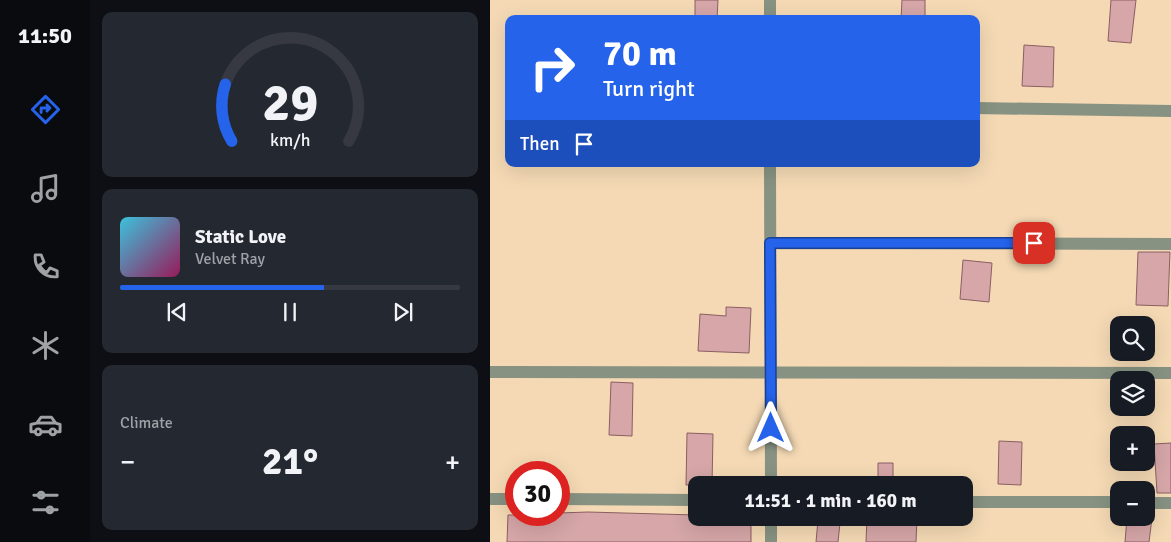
<!DOCTYPE html>
<meta charset="utf-8">
<style>
:root{--surface:#171b24;--page:#242831;--text:#f1f3f6;--muted:#9ea1a6;--line:#363941;--accent:#2563eb}
body{margin:0;font-family:Signika,sans-serif;background:var(--page);color:var(--text);height:100vh;display:flex;flex-direction:column;font-size:19px;white-space:nowrap}
*{box-sizing:border-box;margin:0}
p{font-size:16px;color:var(--muted)}
.icon{flex:none;width:28px;height:28px;fill:none;stroke:currentColor;stroke-width:2;stroke-linecap:round;stroke-linejoin:round}
.map{position:relative;flex:1;overflow:hidden}
.side{display:flex;flex-direction:column;gap:12px;padding:12px;background:#0d0f14;width:400px}
.side>*{flex:none}
.hud{position:absolute;left:15px;top:15px;width:475px;height:152px;border-radius:10px;box-shadow:0 5px 20px #0002;background:#2563eb;color:#fff;overflow:hidden}
.fabs{position:absolute;left:620px;top:316px;display:grid;gap:10px}
.fabs a{display:grid;place-items:center;width:45px;height:45px;border-radius:10px;background:var(--surface);box-shadow:0 5px 20px #0002;font-size:25px}
.speed{position:absolute;left:15px;top:461px;display:flex;gap:10px;font-size:25px;font-weight:700;text-align:center}
.speed>*{display:grid;place-content:center;width:65px;height:65px;border-radius:50%;background:var(--surface);box-shadow:0 5px 20px #0002;line-height:1}
.speed .limit{border:8px solid #d22;background:#fff;color:#111}
.pin{position:absolute;display:grid;place-items:center;width:42px;height:42px;color:#fff;margin:-21px;border-radius:10px;box-shadow:0 2px 8px #0006}
.me{position:absolute;width:55px;margin:-28px;rotate:0deg;stroke-linejoin:round;filter:drop-shadow(0 0 4px #0008)}
.turn{display:flex;align-items:center;gap:18px;height:105px;padding:0 15px;font-size:22px}
.turn .icon{width:65px;height:65px;stroke-width:2.5}
.turn b{display:block;font-size:35px;line-height:42px}
.then{display:flex;align-items:center;height:48px;padding:0 15px;background:#0003;gap:10px;font-size:19px}
.big{font-size:38px;font-weight:700;line-height:1.1}
.side .card{flex:1;display:flex;flex-direction:column;justify-content:center;gap:8px;min-width:0;padding:0 18px;border-radius:10px;background:var(--page)}
.side .dial{align-items:center;gap:0}
.dial svg{height:130px;overflow:visible;fill:none;stroke:var(--line);stroke-width:7;stroke-linecap:round;text-anchor:middle}
.dial text{fill:var(--text);stroke:none}
.song{display:flex;align-items:center;gap:15px}
.cover{width:60px;height:60px;border-radius:8px;background:linear-gradient(135deg,hsl(190 70% 55%),hsl(330 70% 35%))}
.played{height:5px;border-radius:2px;background:linear-gradient(90deg,var(--accent) 60%,var(--line) 60%)}
.keys{display:flex;justify-content:space-around;direction:ltr}
.heat{display:flex;justify-content:space-between;align-items:center;font-size:28px;direction:ltr}
.trip{position:absolute;left:198px;top:476px;width:285px;height:50px;border-radius:10px;background:var(--surface);box-shadow:0 5px 20px #0002;font-weight:700;line-height:50px;text-align:center}
main{display:flex;flex:1;min-height:0}
.tabs{display:flex;flex-direction:column;width:90px;justify-content:space-around;align-items:center;background:#090b0e;color:var(--muted)}
.tabs .icon{width:35px;height:35px}
.tabs .selected{color:var(--accent)}
.tabs b{font-size:22px;color:var(--text)}
.map>svg:first-child{display:block}
</style>
<main>
<nav class="tabs">
<b>11:50</b>
<svg class="icon selected" aria-label="directions" viewBox="0 0 24 24"><path d="M12 3l9 9-9 9-9-9zM9 14v-3h6M13 9l2 2-2 2"/></svg>
<svg class="icon" aria-label="music" viewBox="0 0 24 24"><path d="M9 18V5l10-2v13"/><circle cx="6" cy="18" r="3"/><circle cx="16" cy="16" r="3"/></svg>
<svg class="icon" aria-label="phone" viewBox="0 0 24 24"><path d="M5 4h4l2 5-3 2q2 4 5 5l2-3 5 2v4C11 20 4 13 5 4z"/></svg>
<svg class="icon" aria-label="climate" viewBox="0 0 24 24"><path d="M12 3v18M4 7l16 10M4 17L20 7"/></svg>
<svg class="icon" aria-label="car" viewBox="0 0 24 24"><path d="M5 17H2v-5l4-1 3-4h7l3 4 3 1v5h-3M9 17h6M6 11h13"/><circle cx="7" cy="17" r="2"/><circle cx="17" cy="17" r="2"/></svg>
<svg class="icon" aria-label="filters" viewBox="0 0 24 24"><path d="M4 7h16M4 17h16"/><circle cx="9" cy="7" r="2"/><circle cx="15" cy="17" r="2"/></svg>
</nav>
<section class="side">
<div class="card dial"><svg viewBox="0 0 100 80">
<path d="M14 69A42 42 0 1 1 86 69"/>
<path d="M14 69A42 42 0 0 1 10 34" stroke="#2563eb"/>
<text x="50" y="56" font-size="32" font-weight="700">29</text>
<text x="50" y="72" font-size="11">km/h</text>
</svg></div>
<div class="card">
<div class="song"><i class="cover"></i><div><b>Static Love</b><p>Velvet Ray</p></div></div>
<div class="played"></div>
<div class="keys"><svg class="icon" aria-label="previous" viewBox="0 0 24 24"><path d="M18 5L8 12l10 7zM5 5v14"/></svg><svg class="icon" aria-label="pause" viewBox="0 0 24 24"><path d="M8 5v14M16 5v14"/></svg><svg class="icon" aria-label="next" viewBox="0 0 24 24"><path d="M6 5l10 7-10 7zM19 5v14"/></svg></div>
</div>
<div class="card"><p>Climate</p>
<div class="heat"><a>−</a><b class="big">21°</b><a>+</a></div>
</div>
</section>
<div class="map">
<svg width="681" height="542" viewBox="0 0 681 542">
<rect width="100%" height="100%" fill="#f4d9b4"/>
<path fill="#d6a6a8" stroke="#8b5f62" d="M205,0h23l-1,19h-22z
M412,0h23v19h-24z
M621,0h25l-5,43 -23,-2z
M534,45l30,2 -1,40 -31,-1z
M648,252h32l-2,54 -32,-1z
M473,260l29,3 -3,39 -29,-3z
M236,307l25,1 -2,45 -51,-2 2,-37 26,2z
M121,382l22,1 -1,53 -23,-1z
M197,433l26,1 -1,51h-26z
M509,441l23,1 -1,43 -23,-1z
M681,443v50h-14l-3,-49z
M388,463h15v17h-15z
M98,512l108,3v3h55v24h-244l1,-27h51v-2z
M377,518l50,1 -1,23h-50z
M637,518h25l-3,24h-24z
M328,520l22,3 -2,19h-22z"/>
<g fill="none" stroke-linecap="round" stroke-linejoin="round">
<path stroke="#879282" stroke-width="12" d="M280,0v19
M486,108l195,3
M280,164l1,321
M280,243l401,1
M0,372l681,1
M0,499h26
M69,499l137,1
M474,502h155
M656,503h25
M281,518v24"/>
</g>
<g fill="none" stroke-linecap="round" stroke-linejoin="round">
<defs>
<path id="route" d="M281,428l-1,-185h264"/>
</defs>
<use href="#route" stroke="#184099" stroke-width="12"/>
<use href="#route" stroke="#2563eb" stroke-width="9"/>
</g>
</svg>
<div class="fabs">
<a><svg class="icon" aria-label="search" viewBox="0 0 24 24"><circle cx="10" cy="10" r="6"/><path d="M15 15l6 6"/></svg></a>
<a><svg class="icon" aria-label="layers" viewBox="0 0 24 24"><path d="M12 4l9 5-9 5-9-5zM3 14l9 5 9-5"/></svg></a>
<a>+</a>
<a>−</a>
</div>
<div class="speed"><div class="limit">30</div></div>
<div class="pin" style="left:544px;top:243px;background:#d93025"><svg class="icon" aria-label="arrive" viewBox="0 0 24 24"><path d="M6 21V4h12l-3 4 3 4H6"/></svg></div>
<svg class="me" style="left:281px;top:428px" viewBox="-20 -20 40 40"><path d="M0-17L14 15 0 8-14 15z" fill="#2563eb" stroke="#fff" stroke-width="4"/></svg>
<div class="trip">11:51 · 1 min · 160 m</div>
<div class="hud">
<div class="turn"><svg class="icon" aria-label="right" viewBox="0 0 24 24"><path d="M7 20v-9h11M14 6l5 5-5 5"/></svg><div><b>70 m</b>Turn right</div></div>
<div class="then">Then<svg class="icon" aria-label="arrive" viewBox="0 0 24 24"><path d="M6 21V4h12l-3 4 3 4H6"/></svg></div>
</div>
</div>
</main>
